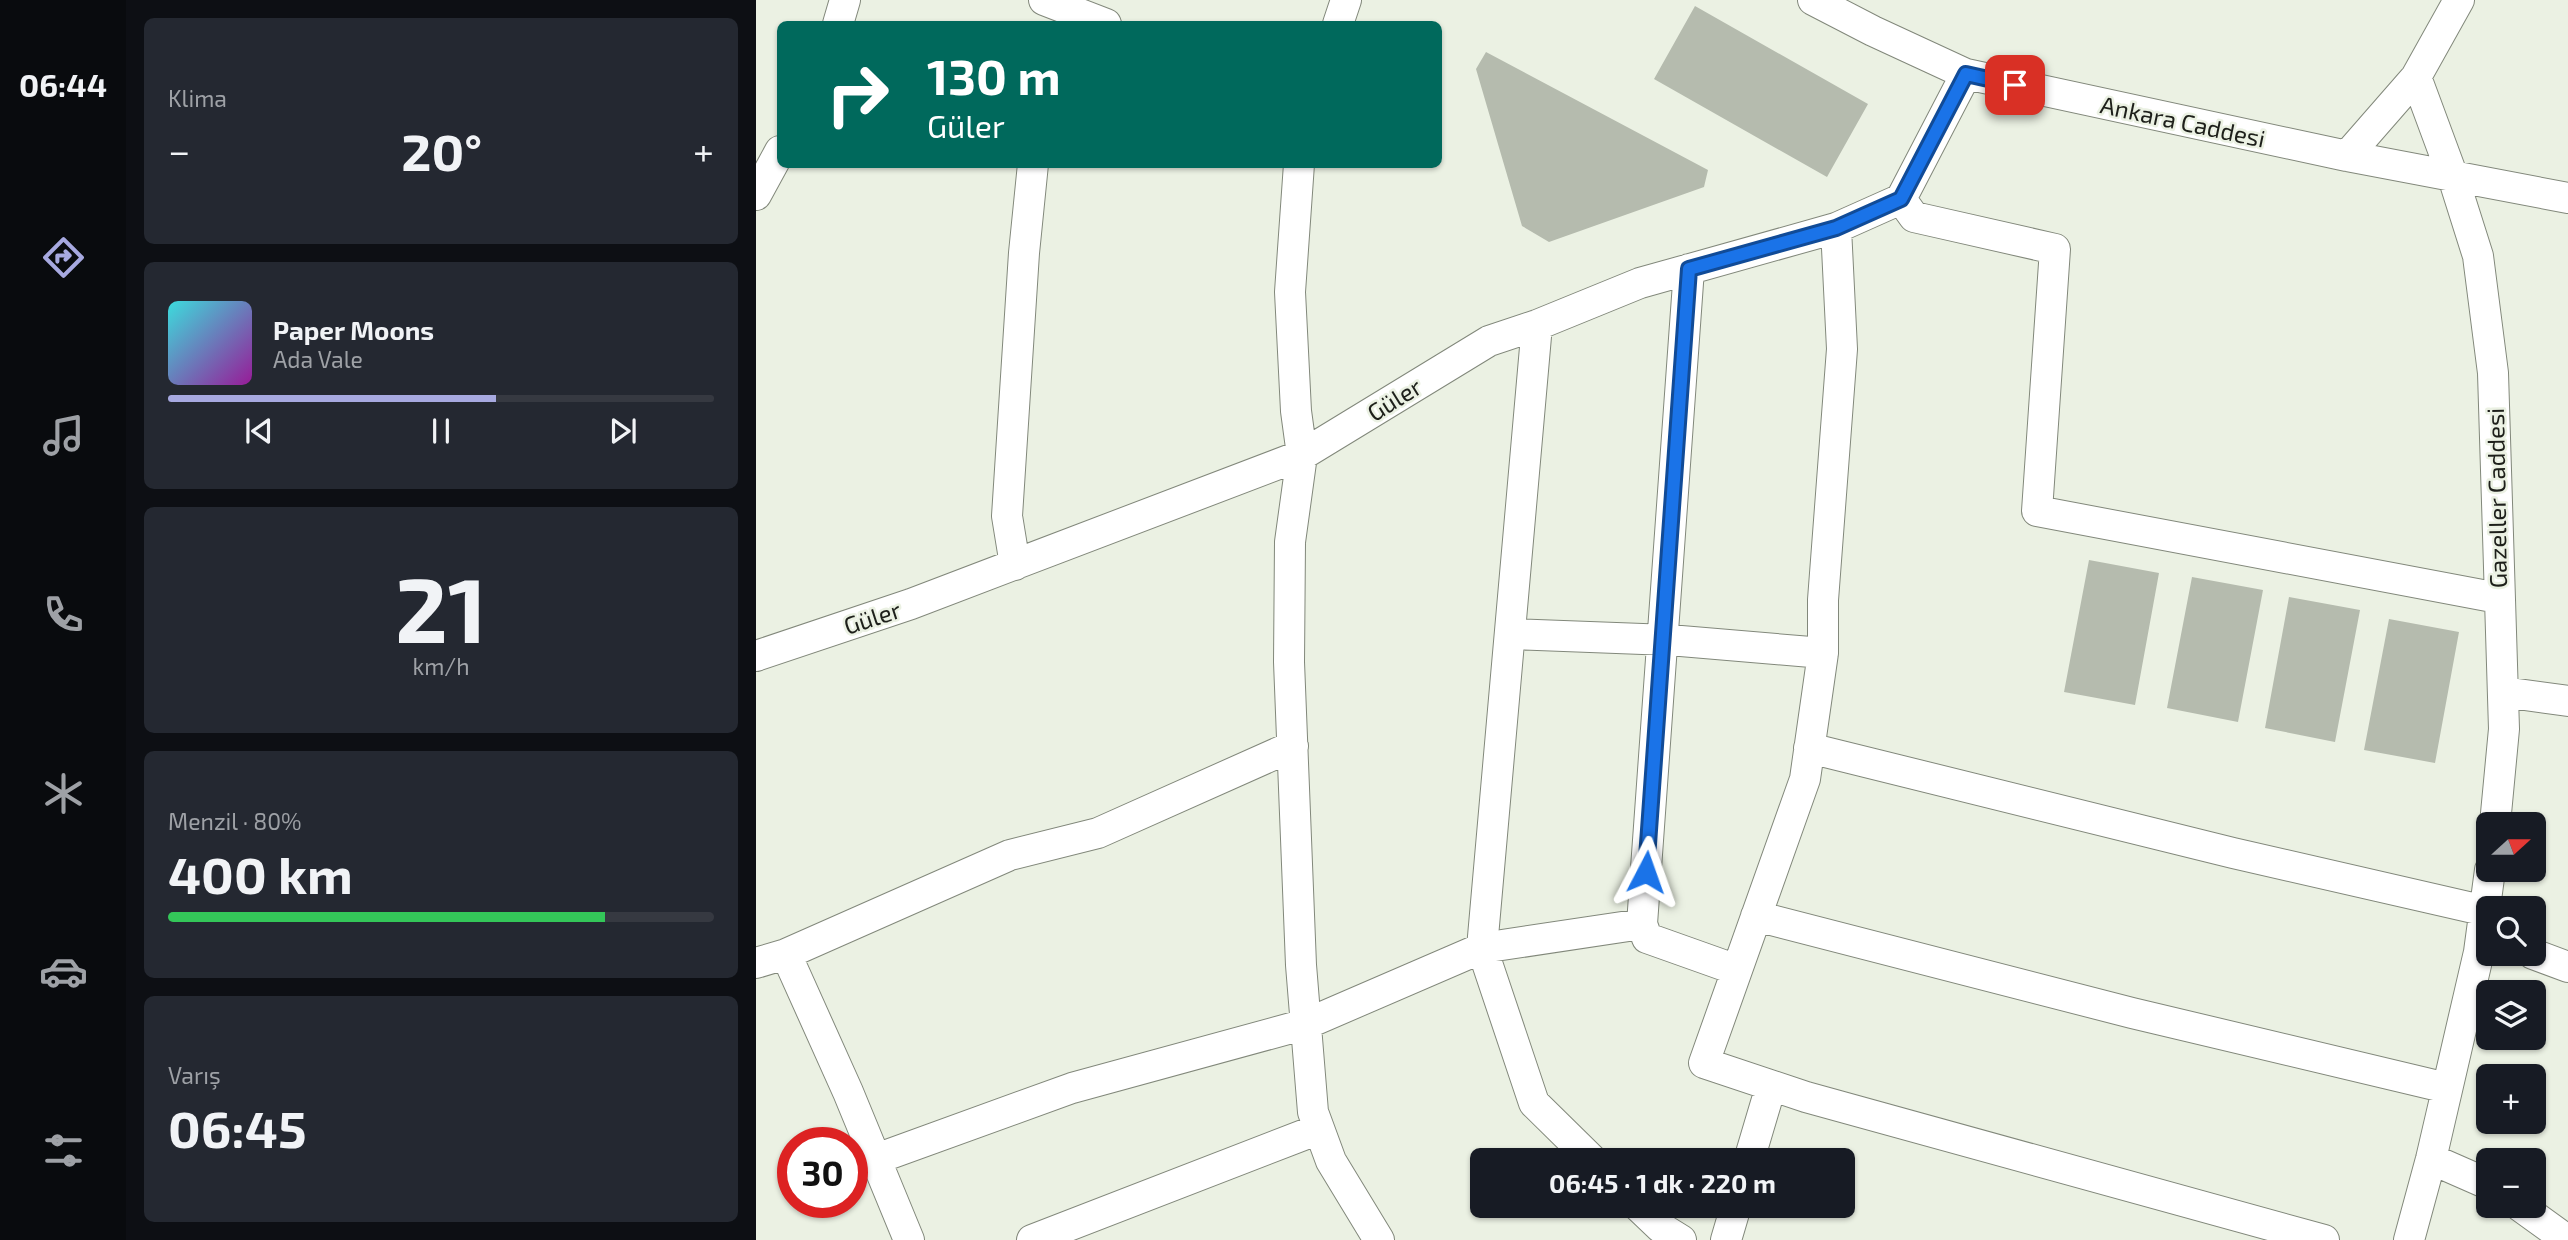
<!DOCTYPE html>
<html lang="tr">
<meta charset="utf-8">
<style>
:root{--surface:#171b24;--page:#242831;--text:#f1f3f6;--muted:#9ea1a6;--line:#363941;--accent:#a7a9e0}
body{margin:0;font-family:"Exo 2",sans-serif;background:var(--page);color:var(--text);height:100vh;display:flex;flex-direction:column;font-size:26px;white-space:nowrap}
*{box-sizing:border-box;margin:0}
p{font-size:23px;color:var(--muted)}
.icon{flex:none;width:38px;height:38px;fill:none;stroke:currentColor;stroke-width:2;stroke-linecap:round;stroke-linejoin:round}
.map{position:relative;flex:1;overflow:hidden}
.side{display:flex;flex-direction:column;gap:18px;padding:18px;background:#0d0f14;width:630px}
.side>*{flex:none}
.guide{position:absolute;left:21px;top:21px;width:665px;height:147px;border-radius:10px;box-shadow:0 2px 5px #0004;background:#00695c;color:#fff;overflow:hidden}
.needle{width:46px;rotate:69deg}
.fabs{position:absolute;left:1720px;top:812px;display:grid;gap:14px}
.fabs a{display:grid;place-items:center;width:70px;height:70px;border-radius:10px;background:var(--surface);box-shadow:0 2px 5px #0004;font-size:35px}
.speed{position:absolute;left:21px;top:1127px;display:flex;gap:14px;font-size:35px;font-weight:700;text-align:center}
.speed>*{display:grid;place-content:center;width:91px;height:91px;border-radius:50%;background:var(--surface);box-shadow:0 2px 5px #0004;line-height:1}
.speed .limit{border:10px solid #d22;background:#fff;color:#111}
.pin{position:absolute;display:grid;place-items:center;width:60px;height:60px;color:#fff;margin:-30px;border-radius:14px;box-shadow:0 4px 10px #0006}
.me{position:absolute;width:77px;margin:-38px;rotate:4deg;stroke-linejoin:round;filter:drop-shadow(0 0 5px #0008)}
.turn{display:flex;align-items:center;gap:24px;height:147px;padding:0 35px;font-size:32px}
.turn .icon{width:91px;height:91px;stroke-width:2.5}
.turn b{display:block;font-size:49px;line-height:60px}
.big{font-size:52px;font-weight:700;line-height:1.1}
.side .widget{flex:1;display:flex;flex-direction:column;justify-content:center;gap:10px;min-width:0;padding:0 24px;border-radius:10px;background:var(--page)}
.side .dial{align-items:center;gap:0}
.dial b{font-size:91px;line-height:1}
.song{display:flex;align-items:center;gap:21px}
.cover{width:84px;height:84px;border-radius:10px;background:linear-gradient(135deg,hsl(180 70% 55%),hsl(300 70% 35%))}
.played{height:7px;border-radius:4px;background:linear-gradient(90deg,var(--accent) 60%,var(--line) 60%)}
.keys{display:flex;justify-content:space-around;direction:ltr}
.heat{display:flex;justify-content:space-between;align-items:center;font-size:38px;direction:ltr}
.charge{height:10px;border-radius:5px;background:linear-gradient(90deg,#34c759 80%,var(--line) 0)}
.trip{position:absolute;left:714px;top:1148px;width:385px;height:70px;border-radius:10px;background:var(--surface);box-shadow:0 2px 5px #0004;font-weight:700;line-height:70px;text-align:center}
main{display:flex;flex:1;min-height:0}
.tabs{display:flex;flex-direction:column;width:126px;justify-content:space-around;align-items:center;background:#090b0e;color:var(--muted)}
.tabs .icon{width:49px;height:49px}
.tabs .selected{color:var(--accent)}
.tabs b{font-size:32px;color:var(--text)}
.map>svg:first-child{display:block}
</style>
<main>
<nav class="tabs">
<b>06:44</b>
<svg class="icon selected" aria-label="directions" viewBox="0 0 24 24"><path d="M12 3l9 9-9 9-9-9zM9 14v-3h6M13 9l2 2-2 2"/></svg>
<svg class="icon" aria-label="music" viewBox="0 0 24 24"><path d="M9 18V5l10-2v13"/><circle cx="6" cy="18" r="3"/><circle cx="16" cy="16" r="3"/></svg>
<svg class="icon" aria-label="phone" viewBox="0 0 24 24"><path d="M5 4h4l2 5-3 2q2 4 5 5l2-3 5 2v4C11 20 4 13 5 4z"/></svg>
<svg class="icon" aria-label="climate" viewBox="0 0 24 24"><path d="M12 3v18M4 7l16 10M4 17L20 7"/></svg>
<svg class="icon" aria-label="car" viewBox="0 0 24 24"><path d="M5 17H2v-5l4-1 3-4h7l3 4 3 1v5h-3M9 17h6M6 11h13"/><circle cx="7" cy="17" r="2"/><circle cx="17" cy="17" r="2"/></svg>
<svg class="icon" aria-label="filters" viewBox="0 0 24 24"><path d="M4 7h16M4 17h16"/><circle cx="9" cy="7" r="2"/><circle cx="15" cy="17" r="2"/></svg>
</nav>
<section class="side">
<div class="widget"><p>Klima</p>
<div class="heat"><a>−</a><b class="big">20°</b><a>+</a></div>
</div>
<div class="widget">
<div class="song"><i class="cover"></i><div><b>Paper Moons</b><p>Ada Vale</p></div></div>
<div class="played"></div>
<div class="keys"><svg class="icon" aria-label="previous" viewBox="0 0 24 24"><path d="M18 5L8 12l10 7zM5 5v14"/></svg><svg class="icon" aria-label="pause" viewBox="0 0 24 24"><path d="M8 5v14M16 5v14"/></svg><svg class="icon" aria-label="next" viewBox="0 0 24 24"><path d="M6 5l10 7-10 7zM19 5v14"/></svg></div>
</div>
<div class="widget dial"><b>21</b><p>km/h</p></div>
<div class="widget"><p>Menzil · 80%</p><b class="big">400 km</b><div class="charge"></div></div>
<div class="widget"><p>Varış</p><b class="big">06:45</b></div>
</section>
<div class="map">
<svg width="1812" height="1240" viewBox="0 0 1812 1240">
<rect width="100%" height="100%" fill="#ebf1e3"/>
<path fill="#b5bbae" d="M939,6l173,98 -41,73 -173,-98z
M730,52l222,118 -4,17 -155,55 -27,-16 -46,-157z
M1333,560l70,13 -24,132 -71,-13z
M1436,577l71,13 -25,132 -71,-14z
M1533,597l71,13 -25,132 -70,-14z
M1633,619l70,13 -24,131 -71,-13z"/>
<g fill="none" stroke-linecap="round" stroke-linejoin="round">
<defs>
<path id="minor" d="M288,0l62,24
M1057,0l60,31 93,43 381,82 221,42
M82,24l7,-24
M582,24l8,-24
M1660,77l37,100 25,79 15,117 11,356 -9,95
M1591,156l69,-79 43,-77
M543,164l-9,128 6,119 6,44 -12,87 -1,120 12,303 12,147 18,49 48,79
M0,195l24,-44
M1145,199l13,18 141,32 -18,262 461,87
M933,269l-47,655 5,14 90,32
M781,325l-55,623 52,155 58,57
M259,565l-8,-49 17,-263 9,-89
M754,634l159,6 154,13 -18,126 -101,284 102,34 518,143
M1067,653v-53l19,-251 -6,-121
M0,656l155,-52 391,-149 187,-114 48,-16 103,-42 196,-55 65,-29 65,-125
M1747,692l65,9
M1053,748l424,105 253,58
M1000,916l376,97 315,75
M30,954l62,138 61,148
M1777,954l35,13
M0,963l30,-9 224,-99 88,-22 195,-87
M120,1159l196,-71 234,-64 176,-76 160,-24
M1675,1159l57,25
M993,1160l22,-74
M882,1206l22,21 21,13
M1764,1206l47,34
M276,1240l287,-111
M970,1240l10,-34
M1653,1240l22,-81 48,-207 11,-82"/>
</defs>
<use href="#minor" stroke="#82887b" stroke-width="32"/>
<use href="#minor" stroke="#fff" stroke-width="30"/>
</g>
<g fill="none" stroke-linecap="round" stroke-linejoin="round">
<defs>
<path id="route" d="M890,872l43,-603 147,-41 65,-29 65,-125 49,11"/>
</defs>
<use href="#route" stroke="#114b97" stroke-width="18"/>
<use href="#route" stroke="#1a73e8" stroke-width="12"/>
</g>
<g text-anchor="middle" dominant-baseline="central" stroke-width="5" stroke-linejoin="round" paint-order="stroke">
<g font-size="24" fill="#1d1f1a" stroke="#ebf1e3">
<text transform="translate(1427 121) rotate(12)">Ankara Caddesi</text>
<text transform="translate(638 399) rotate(-32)">Güler</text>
<text transform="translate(1740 498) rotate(-91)">Gazeller Caddesi</text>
<text transform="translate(116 617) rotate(-18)">Güler</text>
</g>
</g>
</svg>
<div class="fabs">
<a><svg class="needle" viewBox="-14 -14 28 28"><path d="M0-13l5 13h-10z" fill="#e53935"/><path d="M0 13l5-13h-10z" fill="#9ea1a6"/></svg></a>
<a><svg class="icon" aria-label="search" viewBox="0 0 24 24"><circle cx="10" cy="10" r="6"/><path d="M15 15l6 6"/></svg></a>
<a><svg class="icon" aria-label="layers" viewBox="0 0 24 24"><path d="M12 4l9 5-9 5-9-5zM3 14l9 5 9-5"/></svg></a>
<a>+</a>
<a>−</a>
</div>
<div class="speed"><div class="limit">30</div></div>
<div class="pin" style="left:1259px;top:85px;background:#d93025"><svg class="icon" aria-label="arrive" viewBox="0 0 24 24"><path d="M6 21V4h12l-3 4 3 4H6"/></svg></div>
<svg class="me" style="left:890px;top:872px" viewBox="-20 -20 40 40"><path d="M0-17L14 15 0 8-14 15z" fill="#1a73e8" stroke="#fff" stroke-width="4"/></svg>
<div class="trip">06:45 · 1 dk · 220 m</div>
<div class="guide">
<div class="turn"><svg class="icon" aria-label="right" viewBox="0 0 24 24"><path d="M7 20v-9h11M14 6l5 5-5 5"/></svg><div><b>130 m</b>Güler</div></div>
</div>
</div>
</main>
